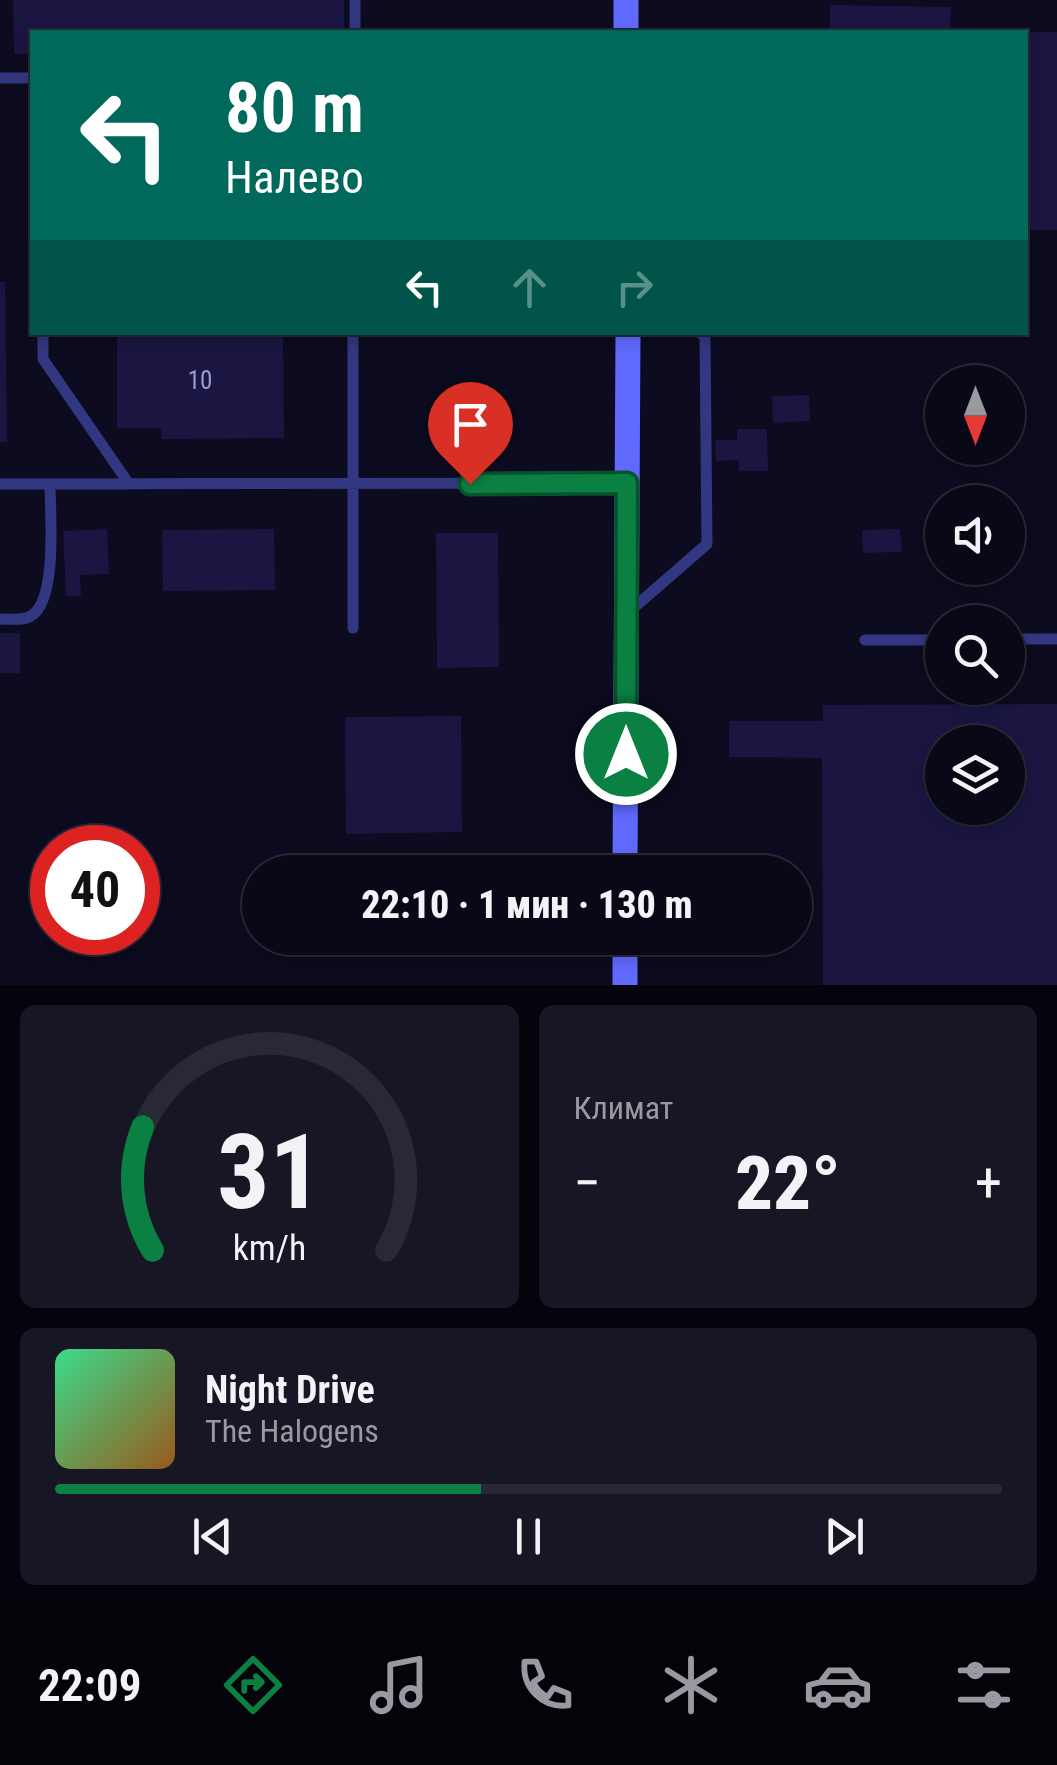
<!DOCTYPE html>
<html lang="ru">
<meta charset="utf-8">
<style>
:root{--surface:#090817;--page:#171624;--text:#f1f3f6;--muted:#999aa1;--line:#292936;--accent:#0b8043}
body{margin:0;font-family:"Roboto Condensed",sans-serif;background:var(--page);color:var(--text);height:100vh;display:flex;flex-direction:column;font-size:38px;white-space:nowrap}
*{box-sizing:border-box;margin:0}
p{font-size:32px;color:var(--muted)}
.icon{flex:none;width:55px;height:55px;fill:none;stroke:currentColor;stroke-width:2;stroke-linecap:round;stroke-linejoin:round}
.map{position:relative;height:985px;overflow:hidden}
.sheet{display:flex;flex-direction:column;gap:20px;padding:20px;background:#05040d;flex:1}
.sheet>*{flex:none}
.top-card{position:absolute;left:30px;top:30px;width:998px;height:305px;border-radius:0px;box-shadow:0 5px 15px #0003,0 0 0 2px var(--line);background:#00695c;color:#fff;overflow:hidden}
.needle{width:65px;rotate:180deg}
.tools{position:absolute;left:925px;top:365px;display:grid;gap:20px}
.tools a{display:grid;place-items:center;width:100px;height:100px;border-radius:50%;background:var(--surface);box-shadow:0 5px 15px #0003,0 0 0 2px var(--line);font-size:50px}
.speed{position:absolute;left:30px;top:825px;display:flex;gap:20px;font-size:50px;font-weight:700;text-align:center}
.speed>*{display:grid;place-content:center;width:130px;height:130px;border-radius:50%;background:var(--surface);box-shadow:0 5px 15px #0003,0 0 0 2px var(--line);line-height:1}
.speed .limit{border:15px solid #d22;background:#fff;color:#111}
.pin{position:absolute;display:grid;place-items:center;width:85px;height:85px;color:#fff;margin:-102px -42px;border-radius:50% 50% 50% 0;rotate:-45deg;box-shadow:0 0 10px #0007}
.pin .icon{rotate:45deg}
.me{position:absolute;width:110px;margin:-55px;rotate:0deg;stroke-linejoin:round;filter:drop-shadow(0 0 8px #0008)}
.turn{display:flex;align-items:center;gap:35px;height:210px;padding:0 30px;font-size:45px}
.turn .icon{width:130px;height:130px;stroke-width:2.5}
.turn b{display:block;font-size:70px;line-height:85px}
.lanes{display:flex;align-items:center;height:95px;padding:0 30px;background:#0003;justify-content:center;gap:50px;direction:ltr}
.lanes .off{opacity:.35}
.big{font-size:75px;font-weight:800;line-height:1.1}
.sheet .card{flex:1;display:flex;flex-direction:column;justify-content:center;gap:15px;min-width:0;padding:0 35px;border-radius:15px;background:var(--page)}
.sheet .dial{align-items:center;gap:0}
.dial svg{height:260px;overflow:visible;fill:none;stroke:var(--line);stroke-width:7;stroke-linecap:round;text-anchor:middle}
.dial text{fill:var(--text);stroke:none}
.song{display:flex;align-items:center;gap:30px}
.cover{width:120px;height:120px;border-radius:15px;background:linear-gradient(135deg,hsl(150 70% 55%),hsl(30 70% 35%))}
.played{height:10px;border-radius:5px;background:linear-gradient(90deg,var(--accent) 45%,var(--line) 45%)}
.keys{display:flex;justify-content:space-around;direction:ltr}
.heat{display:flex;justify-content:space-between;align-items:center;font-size:55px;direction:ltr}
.sheet .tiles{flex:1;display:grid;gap:20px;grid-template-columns:1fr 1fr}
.card:last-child{grid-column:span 2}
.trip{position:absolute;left:242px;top:855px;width:570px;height:100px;border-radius:50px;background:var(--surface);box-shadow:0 5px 15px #0003,0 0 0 2px var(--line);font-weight:800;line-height:100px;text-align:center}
.dock{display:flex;height:160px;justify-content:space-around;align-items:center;background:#040309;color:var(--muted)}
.dock .icon{width:70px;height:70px}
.dock .on{color:var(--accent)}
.dock b{font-size:45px;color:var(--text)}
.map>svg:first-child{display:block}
</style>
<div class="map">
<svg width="1057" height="985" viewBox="0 0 1057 985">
<rect width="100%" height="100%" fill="#0c0b1f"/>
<path fill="#1a1641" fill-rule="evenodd" d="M13,0h331v32h-312v22h-18z
M830,5l121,2 -1,25h-120z
M1025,32h32v198h-32z
M0,282h5l2,160h-7z
M117,332h166l1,106 -123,1v-11h-44z
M809,395l1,26 -37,2 -1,-27z
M737,429h30l1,42h-29v-11l-23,1 -1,-21h22z
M107,529l2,45 -29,1 1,21h-15l-3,-65z
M274,529l1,61 -112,1 -1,-61z
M900,529l2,23 -39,1 -1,-23z
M436,533h62l1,134 -62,1z
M0,633h20v40h-20z
M1057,704v281h-234l-1,-227 -93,-1v-36h94v-16zM942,742h66v66h-66z
M461,716l1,116 -116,2 -1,-117z"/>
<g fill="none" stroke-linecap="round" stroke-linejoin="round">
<path stroke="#323781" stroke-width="11" d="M355,32v-32
M0,78h32
M43,332v27l86,125
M0,484l627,-1
M630,611l77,-67 -2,-207 -6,-5
M0,619c10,0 23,2 31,-3 27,-16 19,-103 19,-132
M353,628v-296
M1008,639h49
M865,640h77"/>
<path stroke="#606aff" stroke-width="25" d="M626,32v-32
M625,872l3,-540
M625,985v-47"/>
</g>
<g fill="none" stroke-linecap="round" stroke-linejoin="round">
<defs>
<path id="route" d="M470,484l157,-1 -1,271"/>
</defs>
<use href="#route" stroke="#07532c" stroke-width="25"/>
<use href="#route" stroke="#0b8043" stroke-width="18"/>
</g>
<g text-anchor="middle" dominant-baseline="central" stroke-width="10" stroke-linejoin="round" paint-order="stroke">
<g font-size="25" fill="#9e9cd0">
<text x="200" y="380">10</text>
</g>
</g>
</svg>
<div class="tools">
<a><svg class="needle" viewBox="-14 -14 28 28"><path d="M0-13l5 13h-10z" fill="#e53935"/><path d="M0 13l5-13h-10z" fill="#999aa1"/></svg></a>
<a><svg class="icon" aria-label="sound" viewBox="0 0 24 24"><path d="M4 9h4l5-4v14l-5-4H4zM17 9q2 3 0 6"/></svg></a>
<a><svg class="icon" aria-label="search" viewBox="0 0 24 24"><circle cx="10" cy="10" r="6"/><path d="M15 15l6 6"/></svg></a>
<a><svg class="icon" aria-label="layers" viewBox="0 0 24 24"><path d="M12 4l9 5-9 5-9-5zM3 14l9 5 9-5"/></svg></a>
</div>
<div class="speed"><div class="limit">40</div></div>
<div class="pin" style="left:470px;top:484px;background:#d93025"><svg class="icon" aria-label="arrive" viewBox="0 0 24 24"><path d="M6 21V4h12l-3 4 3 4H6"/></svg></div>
<svg class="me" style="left:626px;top:754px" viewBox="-20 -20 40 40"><circle r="17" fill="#0b8043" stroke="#fff" stroke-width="3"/><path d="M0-11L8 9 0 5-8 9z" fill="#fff"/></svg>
<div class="trip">22:10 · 1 мин · 130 m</div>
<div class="top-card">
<div class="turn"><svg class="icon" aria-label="left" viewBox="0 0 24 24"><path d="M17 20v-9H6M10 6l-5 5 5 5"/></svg><div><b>80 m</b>Налево</div></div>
<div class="lanes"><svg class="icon" aria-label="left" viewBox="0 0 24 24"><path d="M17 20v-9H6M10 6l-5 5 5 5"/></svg><svg class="icon off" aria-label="ahead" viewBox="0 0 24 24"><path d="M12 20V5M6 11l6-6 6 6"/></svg><svg class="icon off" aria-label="right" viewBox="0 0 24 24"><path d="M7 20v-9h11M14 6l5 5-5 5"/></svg></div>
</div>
</div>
<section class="sheet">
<div class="tiles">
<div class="card dial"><svg viewBox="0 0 100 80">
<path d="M14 69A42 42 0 1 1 86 69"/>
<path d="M14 69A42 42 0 0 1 11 31" stroke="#0b8043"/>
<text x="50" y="56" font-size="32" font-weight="700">31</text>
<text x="50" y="72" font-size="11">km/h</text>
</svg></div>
<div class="card"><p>Климат</p>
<div class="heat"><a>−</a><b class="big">22°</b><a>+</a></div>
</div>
<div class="card">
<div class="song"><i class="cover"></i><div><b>Night Drive</b><p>The Halogens</p></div></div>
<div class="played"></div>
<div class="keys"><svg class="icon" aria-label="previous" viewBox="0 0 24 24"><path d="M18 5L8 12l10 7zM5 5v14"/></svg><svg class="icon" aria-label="pause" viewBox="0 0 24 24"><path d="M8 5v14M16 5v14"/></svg><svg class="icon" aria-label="next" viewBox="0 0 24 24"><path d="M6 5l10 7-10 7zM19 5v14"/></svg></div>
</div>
</div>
</section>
<nav class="dock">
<b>22:09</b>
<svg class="icon on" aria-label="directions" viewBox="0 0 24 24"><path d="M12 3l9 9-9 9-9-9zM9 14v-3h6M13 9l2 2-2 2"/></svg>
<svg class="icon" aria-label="music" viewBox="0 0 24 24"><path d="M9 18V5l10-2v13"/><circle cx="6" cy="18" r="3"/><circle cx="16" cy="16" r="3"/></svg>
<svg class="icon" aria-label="phone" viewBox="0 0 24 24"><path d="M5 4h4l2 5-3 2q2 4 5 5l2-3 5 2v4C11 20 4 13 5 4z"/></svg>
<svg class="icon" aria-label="climate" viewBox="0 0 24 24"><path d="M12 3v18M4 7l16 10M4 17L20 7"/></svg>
<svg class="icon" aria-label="car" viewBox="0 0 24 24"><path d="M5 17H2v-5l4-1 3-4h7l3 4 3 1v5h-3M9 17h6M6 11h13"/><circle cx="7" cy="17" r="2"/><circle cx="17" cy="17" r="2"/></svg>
<svg class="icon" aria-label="filters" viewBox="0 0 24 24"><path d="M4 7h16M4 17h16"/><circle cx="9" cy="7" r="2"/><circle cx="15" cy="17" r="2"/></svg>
</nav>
